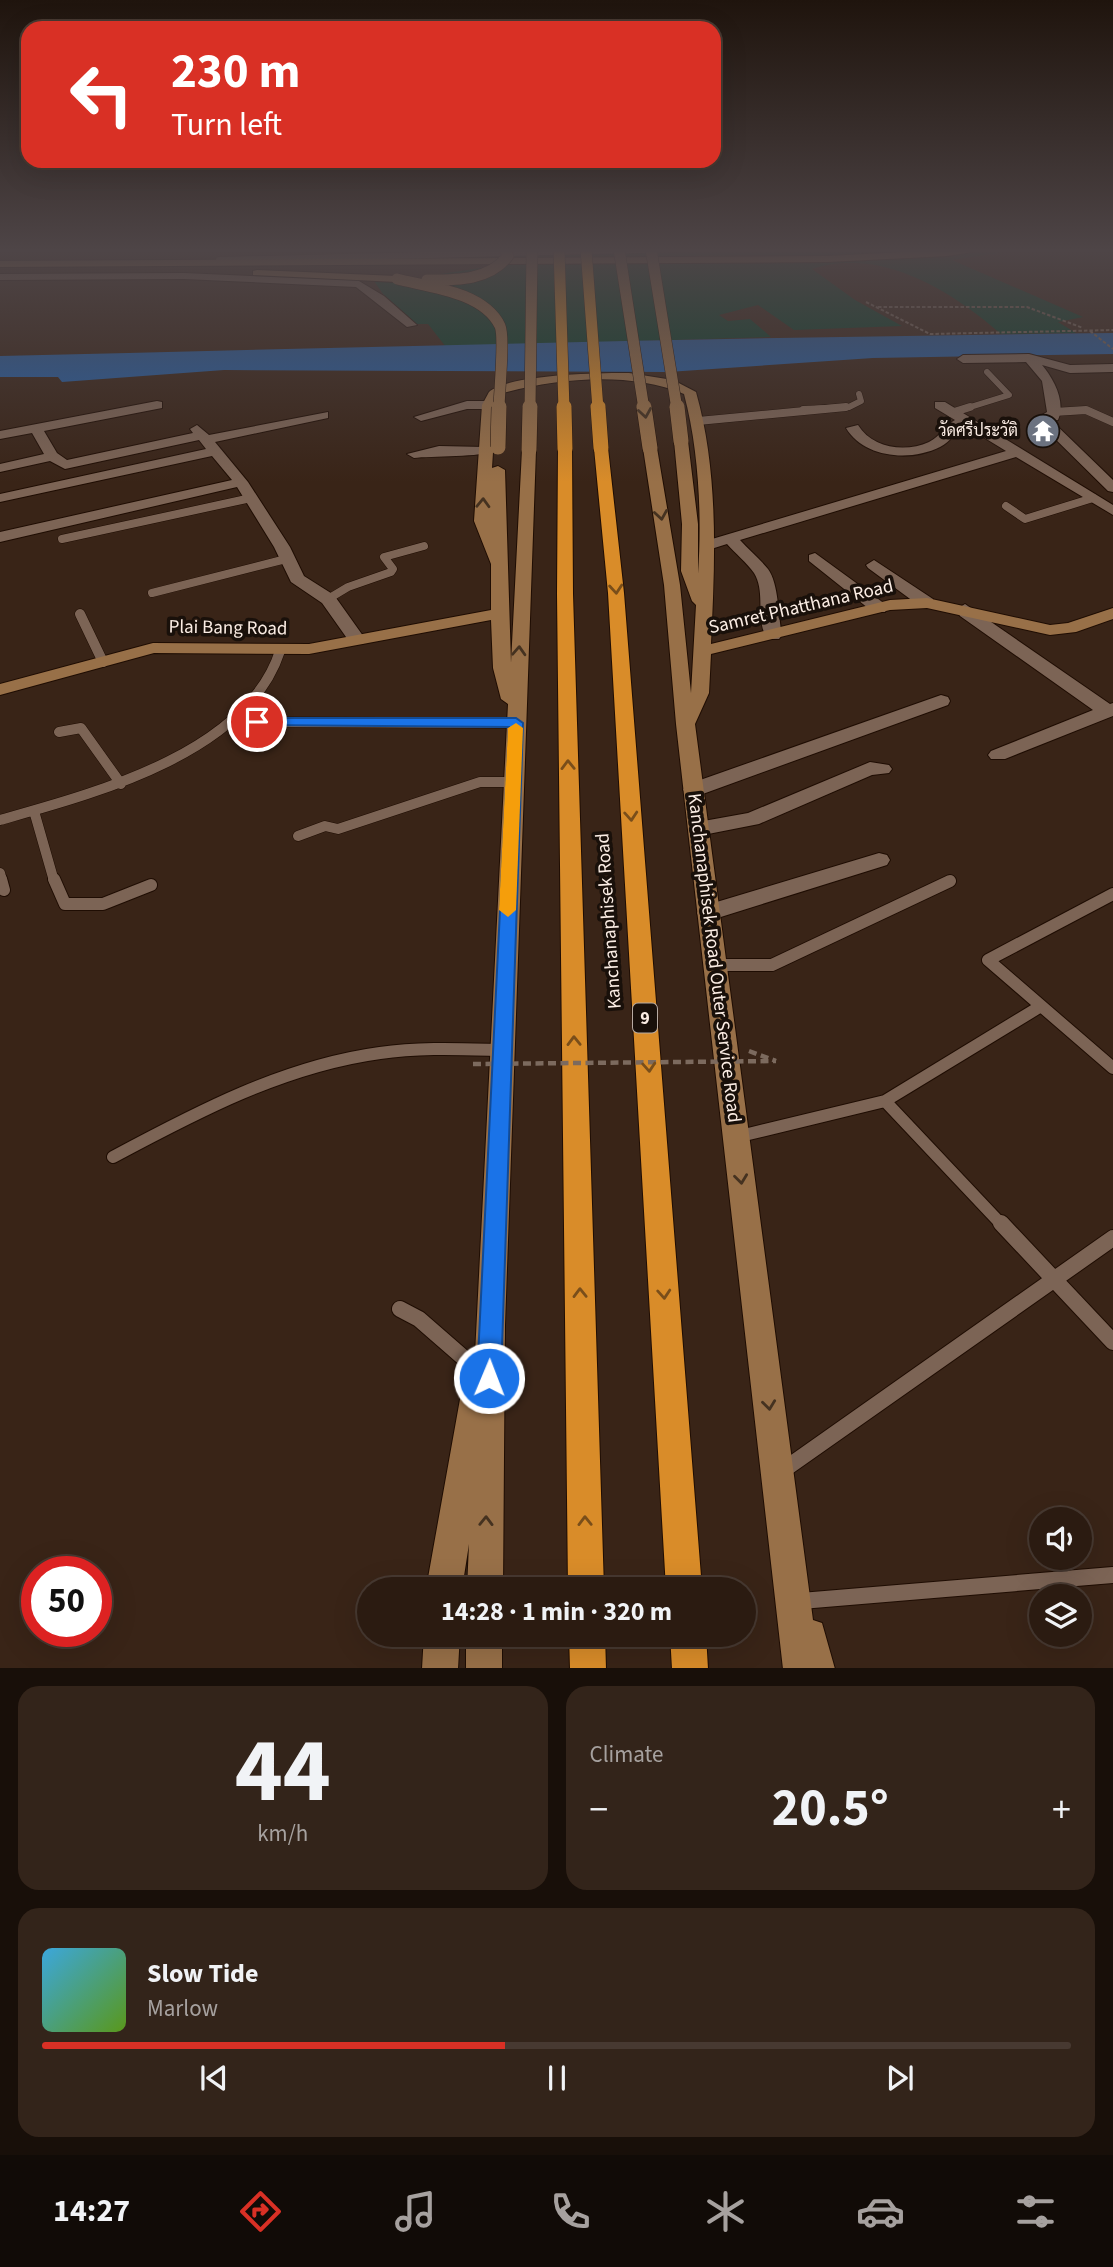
<!DOCTYPE html>
<meta charset="utf-8">
<style>
:root{--surface:#2b1b11;--page:#33241a;--text:#f1f3f6;--muted:#a6a19f;--line:#473931;--accent:#d93025}
body{margin:0;font-family:"Source Sans 3",Sarabun,sans-serif;background:var(--page);color:var(--text);height:100vh;display:flex;flex-direction:column;font-size:26px;white-space:nowrap}
*{box-sizing:border-box;margin:0}
p{font-size:23px;color:var(--muted)}
.icon{flex:none;width:38px;height:38px;fill:none;stroke:currentColor;stroke-width:2;stroke-linecap:round;stroke-linejoin:round}
.map{position:relative;height:1668px;overflow:hidden}
.sheet{display:flex;flex-direction:column;gap:18px;padding:18px;background:#180f09;flex:1}
.sheet>*{flex:none}
.top-card{position:absolute;left:21px;top:21px;width:700px;height:147px;border-radius:21px;box-shadow:0 7px 28px #0002,0 0 0 2px var(--line);background:#d93025;color:#fff;overflow:hidden}
.tools{position:absolute;left:1029px;top:1507px;display:grid;gap:14px}
.tools a{display:grid;place-items:center;width:63px;height:63px;border-radius:50%;background:var(--surface);box-shadow:0 7px 28px #0002,0 0 0 2px var(--line);font-size:35px}
.speed{position:absolute;left:21px;top:1556px;display:flex;gap:14px;font-size:35px;font-weight:700;text-align:center}
.speed>*{display:grid;place-content:center;width:91px;height:91px;border-radius:50%;background:var(--surface);box-shadow:0 7px 28px #0002,0 0 0 2px var(--line);line-height:1}
.speed .limit{border:10px solid #d22;background:#fff;color:#111}
.pin{position:absolute;display:grid;place-items:center;width:60px;height:60px;color:#fff;margin:-30px;border:4px solid #fff;border-radius:50%;box-shadow:0 2px 7px #0007}
.me{position:absolute;width:77px;margin:-38px;rotate:1deg;stroke-linejoin:round;filter:drop-shadow(0 0 5px #0008)}
.turn{display:flex;align-items:center;gap:24px;height:147px;padding:0 35px;font-size:32px}
.turn .icon{width:91px;height:91px;stroke-width:2.5}
.turn b{display:block;font-size:49px;line-height:60px}
.big{font-size:52px;font-weight:700;line-height:1.1}
.sheet .tile{flex:1;display:flex;flex-direction:column;justify-content:center;gap:10px;min-width:0;padding:0 24px;border-radius:21px;background:var(--page)}
.sheet .dial{align-items:center;gap:0}
.dial b{font-size:91px;line-height:1}
.song{display:flex;align-items:center;gap:21px}
.cover{width:84px;height:84px;border-radius:10px;background:linear-gradient(135deg,hsl(200 70% 55%),hsl(90 70% 35%))}
.played{height:7px;border-radius:4px;background:linear-gradient(90deg,var(--accent) 45%,var(--line) 45%)}
.keys{display:flex;justify-content:space-around;direction:ltr}
.heat{display:flex;justify-content:space-between;align-items:center;font-size:38px;direction:ltr}
.sheet .tiles{flex:1;display:grid;gap:18px;grid-template-columns:1fr 1fr}
.tile:last-child{grid-column:span 2}
.trip{position:absolute;left:357px;top:1577px;width:399px;height:70px;border-radius:35px;background:var(--surface);box-shadow:0 7px 28px #0002,0 0 0 2px var(--line);font-weight:700;line-height:70px;text-align:center}
.menu{display:flex;height:112px;justify-content:space-around;align-items:center;background:#110b07;color:var(--muted)}
.menu .icon{width:49px;height:49px}
.menu .on{color:var(--accent)}
.menu b{font-size:32px;color:var(--text)}
.map>svg:first-child{display:block}
</style>
<div class="map">
<svg width="1113" height="1669" viewBox="0 0 1113 1669">
<rect width="100%" height="100%" fill="#392417"/>
<path fill="#05402b" d="M722,249h302l-72,11 131,57 -25,5 18,11 -75,1c-50,-44 -122,-88 -189,-65l43,31 47,26 -108,4 -36,-25 -39,10 9,6 22,-2 21,18 -325,10 -18,-23h-12l-33,-30 -9,-13 72,2 -5,-9 72,-11 263,-4 -4,-4 -306,5 -109,-3z"/>
<path fill="#255fa5" d="M1113,333v21l-240,4 -205,14 -444,-2 -162,12 -4,-5h-58v-21c371,-9 742,-19 1113,-23z"/>
<g fill="none" stroke-linecap="round" stroke-linejoin="round">
<defs>
<path id="lane-far4" d="M219,260l459,-11
M803,409l46,-2 12,-6 -2,-7
M964,409l45,-14 -22,-23"/>
<path id="lane-far3" d="M1054,412l32,-2 27,12
M951,413l19,-6
M698,421l148,-14
M1006,506l19,13 68,-21
M62,539l189,-41
M152,593l134,-34
M328,599l20,-12 43,-15 2,-3 -9,-12 40,-11"/>
<path id="lane-far2" d="M80,614l23,48
M230,722l286,1
M59,732l22,-4 40,56
M34,811l20,70
M0,820c92,-26 247,-66 280,-169
M298,836l27,-10 13,3 142,-47h33
M0,873l2,8"/>
<path id="lane-far1" d="M1,879l3,11
M54,879l11,25h38l48,-19
M1113,894l-125,66 125,108
M715,965h57l178,-84
M885,1101l117,124
M736,1137l149,-36 156,-95
M113,1157c84,-45 171,-91 267,-104 40,-6 81,-4 122,-3"/>
<path id="lane" d="M1001,1223l112,119
M400,1309l19,10 62,54
M782,1471l331,-233
M801,1601l312,-26"/>
<path id="street" d="M184,273l175,8 25,15 33,29 -10,2 -51,-40 -172,-8 -184,1v-6z
M1029,354l41,11 43,-1v8l-43,1 -28,-8c12,14 24,37 16,55l-6,1 61,59v12l-5,-1 -73,-72 12,-7 -5,-31 -16,-19 -63,1 -6,-4 6,-4z
M157,401l5,1v6l-118,23 13,22 10,7 126,-27 -3,-4 7,-4 12,10 119,-23v6l-113,24 33,40 42,65 14,29 30,19 32,45 -3,4h-12l-29,-41 -31,-21 -17,-35 -37,-60 -237,55v-10l232,-52 -20,-24 -212,46v-8l206,-45 -7,-9 -134,29 -15,-8 -50,11v-8l44,-10 -12,-21 -32,6v-8z
M467,401h22l7,4 -7,4h-22l-46,12 -7,-4z
M935,402h10l168,103v10l-97,-58 -276,83c9,10 20,19 28,29 11,15 10,47 14,66l-3,4h-12c-12,-21 -1,-47 -13,-66 -7,-10 -19,-20 -27,-29l-19,6 -8,-5 2,-3 304,-91 -41,-25c-10,5 -14,16 -25,21 -30,15 -76,11 -94,-19l12,-3c14,23 47,28 71,17 12,-6 16,-17 26,-22l-20,-12z
M439,446l46,1 7,4c-7,6 -63,5 -78,7l-7,-4z
M815,553l70,51 2,4 -2,4h-12l-64,-51v-6z
M874,560l59,39v8h-12l-53,-39 -2,-3z
M965,604l145,100 3,-1v13l-108,43h-14l-3,-4 3,-4 102,-41 -133,-94 -3,-7z
M941,695l7,2 2,4 -2,4 -248,90 -7,2 -10,-7 3,-5z
M870,762l19,3 3,4 -3,4 -17,2 -113,49 -61,12 -10,-7 10,-7 50,-9z
M879,853l8,2 3,5 -3,5 -179,56 -8,-2 -3,-6 3,-6z"/>
<path id="secondary" d="M962,249h29l-44,7 -120,6 -827,5v-6l827,-5z
M257,270l140,6 5,3 -5,3 -144,-7v-4z
M629,373l44,7 23,12c23,81 19,169 15,252l179,-44 37,-2 123,27 18,-2 45,-15v11l-37,13 -26,3 -123,-27 -37,2 -179,44 -2,39 -14,31 118,896 9,3 13,46h-52l-107,-945 -12,-139 -21,-137 7,-4 7,4 23,137 11,108 5,-88 -4,-4 -11,-30 1,-47 -8,-83 7,-4 7,4 10,83v50c4,-57 1,-124 -14,-180 -54,-23 -128,-16 -184,0l-4,11 -4,63 6,-2 7,4 6,193 11,-213 7,-4 7,4 -31,875 -2,264h-36l2,-45 -7,45h-36l36,-201 5,-11 7,-3 34,-670 -7,-5 -8,-31 -2,-48 -182,34 -155,-1 -154,42v-11l153,-41 156,1 182,-34v-46l-17,-43 8,-116 7,-13c21,-18 110,-19 140,-19z
M424,1634h36l-2,35h-36z
M466,1634h36v35h-36z"/>
<path id="highway" d="M601,444l7,4 16,145 78,996h-36l-58,-996 -14,-145z
M565,445l7,4 1,145 31,995h-36l-11,-995 1,-145z
M569,1634h36l1,35h-36z
M670,1634h36l2,35h-36z"/>
</defs>
<use href="#lane-far4" stroke="#1f0d03" stroke-width="7"/>
<use href="#lane-far3" stroke="#1f0d03" stroke-width="9"/>
<use href="#lane-far2" stroke="#1f0d03" stroke-width="11"/>
<use href="#lane-far1" stroke="#1f0d03" stroke-width="14"/>
<use href="#lane" stroke="#1f0d03" stroke-width="18"/>
<use href="#street" stroke="#1f0d03" stroke-width="2"/>
<use href="#secondary" stroke="#1f0d03" stroke-width="2"/>
<use href="#highway" stroke="#1f0d03" stroke-width="2"/>
<path stroke="#7c6a5e" stroke-width="2" stroke-dasharray="3.5 2" stroke-linecap="butt" d="M866,302l64,32 183,-4
M878,307h149l56,21
M1090,331l23,18"/>
<path stroke="#7c6a5e" stroke-width="4.5" stroke-dasharray="8 4.5" stroke-linecap="butt" d="M749,1051l27,10"/>
<use href="#lane-far4" stroke="#7c6455" stroke-width="6"/>
<use href="#lane-far3" stroke="#7c6455" stroke-width="8"/>
<use href="#lane-far2" stroke="#7c6455" stroke-width="10"/>
<use href="#lane-far1" stroke="#7c6455" stroke-width="12"/>
<use href="#lane" stroke="#7c6455" stroke-width="16"/>
<use href="#street" fill="#7c6455" fill-rule="evenodd"/>
<use href="#secondary" fill="#987048" fill-rule="evenodd"/>
<use href="#highway" fill="#d98c29" fill-rule="evenodd"/>
<defs>
<path id="secondary-bridge-far1" d="M619,249l25,160
M651,249l26,160
M397,279c32,8 87,13 103,47 5,11 -1,68 -1,83
M427,280c28,0 62,1 81,-24l-3,-7
M530,409l2,-160"/>
<path id="secondary-bridge" d="M644,407l6,41
M677,407l4,34
M498,447l1,-40
M529,450l1,-43"/>
<path id="highway-bridge-far1" d="M559,249l5,160
M586,249l12,160"/>
<path id="highway-bridge" d="M564,407l1,42
M598,407l3,41"/>
</defs>
<use href="#secondary-bridge-far1" stroke="#1f0d03" stroke-width="12" stroke-linecap="butt"/>
<use href="#secondary-bridge" stroke="#1f0d03" stroke-width="16" stroke-linecap="butt"/>
<use href="#highway-bridge-far1" stroke="#1f0d03" stroke-width="12" stroke-linecap="butt"/>
<use href="#highway-bridge" stroke="#1f0d03" stroke-width="16" stroke-linecap="butt"/>
<path stroke="#7c6a5e" stroke-width="4.5" stroke-dasharray="8 4.5" stroke-linecap="butt" d="M473,1064l303,-3"/>
<use href="#secondary-bridge-far1" stroke="#987048" stroke-width="11"/>
<use href="#secondary-bridge" stroke="#987048" stroke-width="15"/>
<use href="#highway-bridge-far1" stroke="#d98c29" stroke-width="11"/>
<use href="#highway-bridge" stroke="#d98c29" stroke-width="15"/>
</g>
<defs><path id="oneway-chevron" d="M-2-3.5L2.5 0L-2 3.5" fill="none" stroke-width="1.6" stroke-linecap="round" stroke-linejoin="round" transform="scale(1.75)"/></defs>
<g stroke="#453220">
<use href="#oneway-chevron" transform="translate(645 413) rotate(81)"/>
<use href="#oneway-chevron" transform="translate(483 503) rotate(-88)"/>
<use href="#oneway-chevron" transform="translate(661 515) rotate(81)"/>
<use href="#oneway-chevron" transform="translate(519 651) rotate(-87)"/>
<use href="#oneway-chevron" transform="translate(741 1179) rotate(83)"/>
<use href="#oneway-chevron" transform="translate(769 1405) rotate(83)"/>
<use href="#oneway-chevron" transform="translate(486 1521) rotate(-89)"/>
</g>
<g stroke="#794e1a">
<use href="#oneway-chevron" transform="translate(616 589) rotate(85)"/>
<use href="#oneway-chevron" transform="translate(568 765) rotate(-91)"/>
<use href="#oneway-chevron" transform="translate(631 816) rotate(86)"/>
<use href="#oneway-chevron" transform="translate(574 1041) rotate(-91)"/>
<use href="#oneway-chevron" transform="translate(649 1067) rotate(86)"/>
<use href="#oneway-chevron" transform="translate(580 1293) rotate(-91)"/>
<use href="#oneway-chevron" transform="translate(664 1294) rotate(86)"/>
<use href="#oneway-chevron" transform="translate(585 1521) rotate(-91)"/>
</g>
<linearGradient id="sky" x2="0" y2="1"><stop stop-color="#1f140d"/><stop offset="0.52" stop-color="#4e4547"/><stop offset="1" stop-color="#4e4547" stop-opacity="0"/></linearGradient>
<rect width="1113" height="482" fill="url(#sky)"/>
<path fill="#1a73e8" stroke="#114b97" stroke-width="2" d="M257,718h259l7,5 -22,655 -4,8 -8,3 -8,-3 -4,-8 32,-651 -257,-2v-6z"/>
<path fill="#f59e0b" d="M516,723l7,5 -7,182 -8,7 -9,-7 9,-182z"/>
<defs>
<symbol id="temple-disc" viewBox="-11 -11 22 22"><circle r="9.5" fill="#6b7280" stroke="#19100a"/><path d="M0-6L5-2H3V0L6.5 2.5H4V6H1.5V3h-3V6H-4V2.5H-6.5L-3 0V-2H-5Z" fill="#fff"/></symbol>
</defs>
<g fill-rule="evenodd">
<use href="#temple-disc" x="1024" y="412" width="38" height="38"/>
</g>
<g text-anchor="middle" dominant-baseline="central" stroke-width="7" stroke-linejoin="round" paint-order="stroke">
<g font-size="16" fill="#fbede4" stroke="#19100a" text-anchor="end">
<text x="1018" y="431">วัดศรีประวัติ</text>
</g>
<rect fill="#19100a" stroke="#b7aba3" stroke-width="2" x="633" y="1003.5" width="24" height="29" rx="5"/>
<g font-size="18" font-weight="bold" fill="#fbede4">
<text x="645" y="1018">9</text>
</g>
<g font-size="19" fill="#fbede4" stroke="#19100a">
<text transform="translate(801 607) rotate(-13)">Samret Phatthana Road</text>
<text transform="translate(228 628) rotate(1)">Plai Bang Road</text>
<text transform="translate(609 921) rotate(-94)">Kanchanaphisek Road</text>
<text transform="translate(714 958) rotate(83)">Kanchanaphisek Road Outer Service Road</text>
</g>
</g>
</svg>
<div class="tools">
<a><svg class="icon" aria-label="sound" viewBox="0 0 24 24"><path d="M4 9h4l5-4v14l-5-4H4zM17 9q2 3 0 6"/></svg></a>
<a><svg class="icon" aria-label="layers" viewBox="0 0 24 24"><path d="M12 4l9 5-9 5-9-5zM3 14l9 5 9-5"/></svg></a>
</div>
<div class="speed"><div class="limit">50</div></div>
<div class="pin" style="left:257px;top:722px;background:#d93025"><svg class="icon" aria-label="arrive" viewBox="0 0 24 24"><path d="M6 21V4h12l-3 4 3 4H6"/></svg></div>
<svg class="me" style="left:489px;top:1378px" viewBox="-20 -20 40 40"><circle r="17" fill="#1a73e8" stroke="#fff" stroke-width="3"/><path d="M0-11L8 9 0 5-8 9z" fill="#fff"/></svg>
<div class="trip">14:28 · 1 min · 320 m</div>
<div class="top-card">
<div class="turn"><svg class="icon" aria-label="left" viewBox="0 0 24 24"><path d="M17 20v-9H6M10 6l-5 5 5 5"/></svg><div><b>230 m</b>Turn left</div></div>
</div>
</div>
<section class="sheet">
<div class="tiles">
<div class="tile dial"><b>44</b><p>km/h</p></div>
<div class="tile"><p>Climate</p>
<div class="heat"><a>−</a><b class="big">20.5°</b><a>+</a></div>
</div>
<div class="tile">
<div class="song"><i class="cover"></i><div><b>Slow Tide</b><p>Marlow</p></div></div>
<div class="played"></div>
<div class="keys"><svg class="icon" aria-label="previous" viewBox="0 0 24 24"><path d="M18 5L8 12l10 7zM5 5v14"/></svg><svg class="icon" aria-label="pause" viewBox="0 0 24 24"><path d="M8 5v14M16 5v14"/></svg><svg class="icon" aria-label="next" viewBox="0 0 24 24"><path d="M6 5l10 7-10 7zM19 5v14"/></svg></div>
</div>
</div>
</section>
<nav class="menu">
<b>14:27</b>
<svg class="icon on" aria-label="directions" viewBox="0 0 24 24"><path d="M12 3l9 9-9 9-9-9zM9 14v-3h6M13 9l2 2-2 2"/></svg>
<svg class="icon" aria-label="music" viewBox="0 0 24 24"><path d="M9 18V5l10-2v13"/><circle cx="6" cy="18" r="3"/><circle cx="16" cy="16" r="3"/></svg>
<svg class="icon" aria-label="phone" viewBox="0 0 24 24"><path d="M5 4h4l2 5-3 2q2 4 5 5l2-3 5 2v4C11 20 4 13 5 4z"/></svg>
<svg class="icon" aria-label="climate" viewBox="0 0 24 24"><path d="M12 3v18M4 7l16 10M4 17L20 7"/></svg>
<svg class="icon" aria-label="car" viewBox="0 0 24 24"><path d="M5 17H2v-5l4-1 3-4h7l3 4 3 1v5h-3M9 17h6M6 11h13"/><circle cx="7" cy="17" r="2"/><circle cx="17" cy="17" r="2"/></svg>
<svg class="icon" aria-label="filters" viewBox="0 0 24 24"><path d="M4 7h16M4 17h16"/><circle cx="9" cy="7" r="2"/><circle cx="15" cy="17" r="2"/></svg>
</nav>
